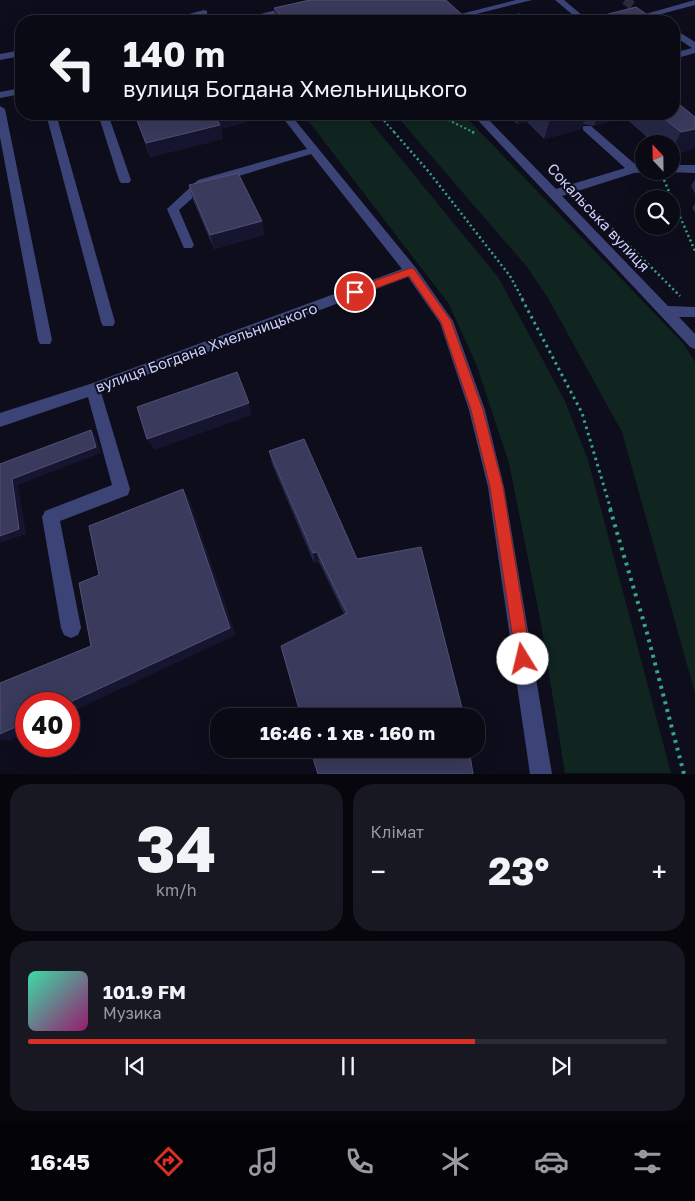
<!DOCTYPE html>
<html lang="uk">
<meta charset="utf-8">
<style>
:root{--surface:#0a0a15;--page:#181822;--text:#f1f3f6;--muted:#999aa0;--line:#2a2b34;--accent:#d93025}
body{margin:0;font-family:"Golos Text",sans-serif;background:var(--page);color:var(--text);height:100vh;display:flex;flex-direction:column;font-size:19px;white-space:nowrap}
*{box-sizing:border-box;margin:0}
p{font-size:16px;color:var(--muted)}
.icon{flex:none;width:28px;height:28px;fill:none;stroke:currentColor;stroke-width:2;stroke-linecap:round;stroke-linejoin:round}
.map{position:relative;height:774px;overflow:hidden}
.panel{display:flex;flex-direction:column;gap:10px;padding:10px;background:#06060c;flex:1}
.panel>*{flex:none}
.guide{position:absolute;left:15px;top:15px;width:665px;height:105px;border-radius:20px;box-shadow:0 5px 20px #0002,0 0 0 1px var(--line);background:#0a0a15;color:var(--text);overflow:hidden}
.needle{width:32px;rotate:338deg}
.controls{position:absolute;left:635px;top:135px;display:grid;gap:10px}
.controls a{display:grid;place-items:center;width:45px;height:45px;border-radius:50%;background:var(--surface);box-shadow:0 5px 20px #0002,0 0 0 1px var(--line);font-size:25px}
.speed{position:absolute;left:15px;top:692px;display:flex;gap:10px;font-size:25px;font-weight:700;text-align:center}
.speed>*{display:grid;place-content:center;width:65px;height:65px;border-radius:50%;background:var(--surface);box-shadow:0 5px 20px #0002,0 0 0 1px var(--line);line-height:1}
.speed .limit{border:8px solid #d22;background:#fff;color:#111}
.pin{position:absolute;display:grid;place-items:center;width:42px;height:42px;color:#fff;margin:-21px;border:2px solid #fff;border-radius:50%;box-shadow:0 1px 5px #0007}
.me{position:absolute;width:55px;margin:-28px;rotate:351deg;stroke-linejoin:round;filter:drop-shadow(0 0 4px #0008)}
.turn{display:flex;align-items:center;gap:18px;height:105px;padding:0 25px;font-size:22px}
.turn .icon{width:65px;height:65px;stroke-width:2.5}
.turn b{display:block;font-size:35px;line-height:42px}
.big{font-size:38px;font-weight:700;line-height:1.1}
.panel .card{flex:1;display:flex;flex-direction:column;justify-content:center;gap:8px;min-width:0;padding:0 18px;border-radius:20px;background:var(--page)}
.panel .dial{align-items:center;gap:0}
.dial b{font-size:65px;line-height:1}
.song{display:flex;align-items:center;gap:15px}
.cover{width:60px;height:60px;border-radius:8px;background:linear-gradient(135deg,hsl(160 70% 55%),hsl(320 70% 35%))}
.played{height:5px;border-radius:2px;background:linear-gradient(90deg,var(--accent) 70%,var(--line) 70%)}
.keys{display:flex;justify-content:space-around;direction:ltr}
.heat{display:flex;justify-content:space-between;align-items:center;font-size:28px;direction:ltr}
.panel .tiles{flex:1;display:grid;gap:10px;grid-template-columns:1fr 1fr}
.card:last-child{grid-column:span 2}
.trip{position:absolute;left:210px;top:708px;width:275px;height:50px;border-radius:20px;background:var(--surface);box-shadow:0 5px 20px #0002,0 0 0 1px var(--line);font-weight:700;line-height:50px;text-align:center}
.dock{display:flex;height:80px;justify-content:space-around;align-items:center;background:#040408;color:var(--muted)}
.dock .icon{width:35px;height:35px}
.dock .on{color:var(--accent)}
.dock b{font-size:22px;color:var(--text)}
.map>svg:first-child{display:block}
</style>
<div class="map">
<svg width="695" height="774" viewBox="0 0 695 774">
<rect width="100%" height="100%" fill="#0d0d1c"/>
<path fill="#102520" d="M303,114h61l134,163 67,124 23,59 83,313h-106l-25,-155 -31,-155 -32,-97 -28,-62z
M395,114h68l220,229 12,19v331l-73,-261 -74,-134 -21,-31z"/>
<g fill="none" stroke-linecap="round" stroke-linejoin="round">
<path stroke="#2a2a3d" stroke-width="9" stroke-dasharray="9 5" stroke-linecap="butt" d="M625,0l11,8"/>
<path stroke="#37a489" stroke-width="2" stroke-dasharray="2 2.5" stroke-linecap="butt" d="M518,14l9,7
M378,114l17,19
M436,114l39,19"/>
<path stroke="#37a489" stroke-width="2.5" stroke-dasharray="2 3" stroke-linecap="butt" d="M394,132l35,40 81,104 13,24
M472,132l4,2
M664,180l31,71
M584,200l96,96"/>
<path stroke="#37a489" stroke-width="3" stroke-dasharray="2.5 4" stroke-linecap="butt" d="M522,299l60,114 29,97"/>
<path stroke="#37a489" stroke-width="4" stroke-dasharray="3 5" stroke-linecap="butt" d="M610,509l37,124 37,141"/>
<path fill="#3c4477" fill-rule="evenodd" d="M319,0h16l-89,21h-15z
M516,0h16l-64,16 4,5h-9l-6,-6z
M555,0h9l25,21h-9z
M695,0v5l-49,13 -4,-3z
M204,10l3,1v4l-29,6h-15z
M674,29l21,13v11l-21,6v-6l18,-5 -18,-12z
M21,50v6l-21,4v-6z
M21,88v6l-21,4v-6z
M0,106l5,3 47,231 -2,4h-10l-2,-4 -38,-203z
M46,114h10l59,208 -2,4h-10l-2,-4z
M98,114h10l23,66 -2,3h-8l-2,-3z
M280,114h10l126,154 37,53 32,89 19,77 48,287h-22l-42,-287 -19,-77 -29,-87 -32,-46 -307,115 29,97 -2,6 -68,26 21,107 -3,7 -7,3 -7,-3 -3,-7 -19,-111 3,-6 67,-26 -24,-88 -88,30v-14l90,-29 312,-115 -91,-115 -105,32 -27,24 15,35 -2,3h-8l-17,-39 31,-29 109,-31z
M472,114h11l73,75 69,-21 -42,-38v-4h8l45,39h8v6l4,1 -14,1 -72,23 106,110 27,1v10h-16l16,17v15l-5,-2z
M671,165h24v8l-28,-1 4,-1z"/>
</g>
<path fill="#272848" d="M274,8l195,13h-194z
M507,114h167l19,35 -22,6v-11h-16l-31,-27 -30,9 -11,-2 -2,5 -37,10 -17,-17 -10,2z
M136,118l110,4 -25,7 2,10 -73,18z
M695,179v15l-4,-8z
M189,185l73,36 2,14 -50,14 -21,-49z
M695,203v10l-3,-5z
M269,451l88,108 107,157 -120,-102 -25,-52 -5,1 -42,-99z"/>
<path fill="#15152f" d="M226,114h18l2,8 -25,7 2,10 -73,18 -4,-14 69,-27z
M520,114h9l-2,8 -10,2z
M559,114h28l-6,15 -37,10 7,-23z
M598,114h27l-2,3 -29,9z
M695,129v17l-2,3 -22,6v-3l10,-20z
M262,221l2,14 -50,14 -4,-14z
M249,403l3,12 -98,35 -7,-11z
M91,430l5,6 5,17 -83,32 8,49 -26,9v-7l12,-57z
M183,489l7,12 46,134 -167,78v-9h-3z
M317,552l2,10 -5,1 -1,-10z
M26,722v10l-17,9 -9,-1v-6z"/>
<path fill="#393a5c" stroke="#505175" d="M310,0h136l23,21h-183l-12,-13z
M636,7l19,13 -6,1h-68z
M674,100l21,17v12l-14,3 -22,-18h15z
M153,114h73l-11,2 5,9 -74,18 -10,-25z
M549,114h10l-8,2z
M238,173l24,48 -52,14 -21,-50z
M237,372l12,31 -102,36 -10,-32z
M91,430l5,17 -84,32 7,50 -19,7v-72z
M304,439l53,120 64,-12 43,169h-163l-20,-70 66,-33 -30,-61 -4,1 -44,-102z
M183,489l47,139 -164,76h-40v18l-26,12v-51l91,-37 -12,-63 20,-8 -10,-49z
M310,749h159l4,25h-155z"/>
<path fill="#d93025" stroke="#8d1f18" d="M411,268l3,1 37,52 32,89 20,77 28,172 -3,5 -5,2 -5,-2 -2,-5 -26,-172 -19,-77 -30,-88 -32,-46 -54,20 -5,-4 1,-3z"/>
<g text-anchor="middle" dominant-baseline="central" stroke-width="4" stroke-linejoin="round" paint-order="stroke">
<g font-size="15" fill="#cccffb" stroke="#0d0d1c">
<text transform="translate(599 217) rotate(47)">Сокальська вулиця</text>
<text transform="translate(206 347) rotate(-20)">вулиця Богдана Хмельницького</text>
</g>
</g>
</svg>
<div class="controls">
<a><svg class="needle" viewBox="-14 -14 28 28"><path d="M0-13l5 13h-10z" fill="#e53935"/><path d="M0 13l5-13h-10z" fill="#999aa0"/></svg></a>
<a><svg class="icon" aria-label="search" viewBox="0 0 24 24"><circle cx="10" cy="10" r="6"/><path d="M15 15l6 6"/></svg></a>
</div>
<div class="speed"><div class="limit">40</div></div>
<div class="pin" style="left:355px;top:292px;background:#d93025"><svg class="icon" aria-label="arrive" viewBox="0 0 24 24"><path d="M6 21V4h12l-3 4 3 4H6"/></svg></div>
<svg class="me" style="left:523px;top:659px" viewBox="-20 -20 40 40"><circle r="19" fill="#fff"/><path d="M0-13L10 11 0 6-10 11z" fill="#d93025"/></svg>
<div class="trip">16:46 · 1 хв · 160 m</div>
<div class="guide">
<div class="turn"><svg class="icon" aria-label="left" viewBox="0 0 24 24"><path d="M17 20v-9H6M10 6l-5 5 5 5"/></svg><div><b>140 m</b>вулиця Богдана Хмельницького</div></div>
</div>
</div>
<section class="panel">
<div class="tiles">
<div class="card dial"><b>34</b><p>km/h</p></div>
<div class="card"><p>Клімат</p>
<div class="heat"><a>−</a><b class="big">23°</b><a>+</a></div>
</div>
<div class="card">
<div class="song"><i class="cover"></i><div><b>101.9 FM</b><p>Музика</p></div></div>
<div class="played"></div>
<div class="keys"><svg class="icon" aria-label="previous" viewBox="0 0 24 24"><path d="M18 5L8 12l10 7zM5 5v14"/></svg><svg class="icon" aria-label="pause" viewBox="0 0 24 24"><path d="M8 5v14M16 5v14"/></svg><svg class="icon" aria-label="next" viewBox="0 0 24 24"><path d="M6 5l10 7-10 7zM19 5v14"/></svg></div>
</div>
</div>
</section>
<nav class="dock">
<b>16:45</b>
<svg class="icon on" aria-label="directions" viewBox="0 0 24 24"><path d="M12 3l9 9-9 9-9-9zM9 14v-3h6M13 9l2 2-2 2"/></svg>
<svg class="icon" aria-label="music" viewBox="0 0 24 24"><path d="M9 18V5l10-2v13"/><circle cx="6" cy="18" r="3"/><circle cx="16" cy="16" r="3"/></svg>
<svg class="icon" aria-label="phone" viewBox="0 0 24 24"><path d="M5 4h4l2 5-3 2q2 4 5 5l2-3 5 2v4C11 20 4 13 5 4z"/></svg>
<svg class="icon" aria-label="climate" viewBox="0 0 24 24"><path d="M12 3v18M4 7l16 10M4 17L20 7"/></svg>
<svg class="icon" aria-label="car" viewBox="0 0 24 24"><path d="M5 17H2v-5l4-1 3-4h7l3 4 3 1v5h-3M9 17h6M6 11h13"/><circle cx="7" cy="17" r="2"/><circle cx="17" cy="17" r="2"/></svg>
<svg class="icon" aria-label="filters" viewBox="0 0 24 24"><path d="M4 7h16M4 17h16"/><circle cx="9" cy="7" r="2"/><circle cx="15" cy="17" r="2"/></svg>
</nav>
